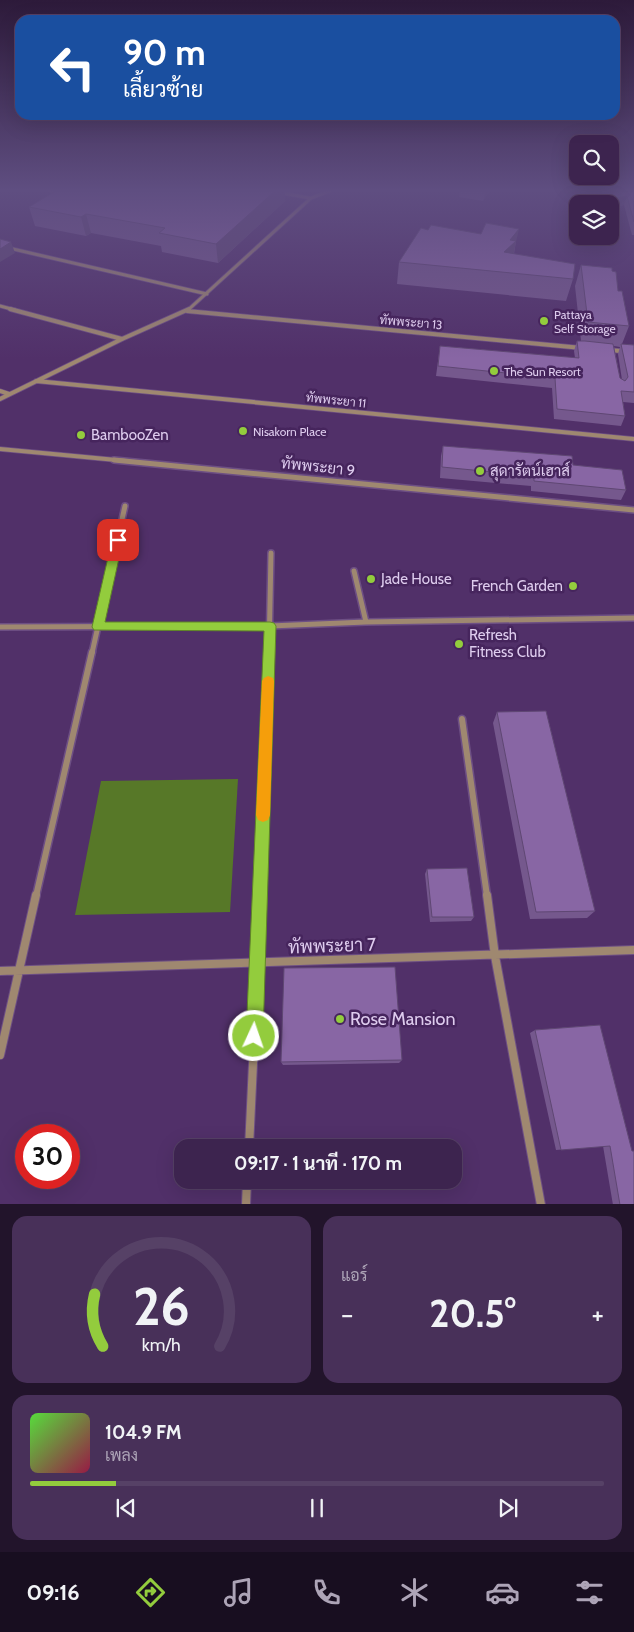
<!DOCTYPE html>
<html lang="th">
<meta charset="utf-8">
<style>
:root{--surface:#3d244f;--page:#483059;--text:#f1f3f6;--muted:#ada4b7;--line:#564166;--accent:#93cc3d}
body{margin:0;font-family:Cabin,Sarabun,sans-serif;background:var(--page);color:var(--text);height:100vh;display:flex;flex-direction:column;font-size:19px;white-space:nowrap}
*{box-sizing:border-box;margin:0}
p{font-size:16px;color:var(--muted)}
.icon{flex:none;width:28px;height:28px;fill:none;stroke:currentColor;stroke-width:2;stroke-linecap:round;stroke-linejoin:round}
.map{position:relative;height:1204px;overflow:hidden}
.drawer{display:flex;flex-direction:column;gap:12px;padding:12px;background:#22142b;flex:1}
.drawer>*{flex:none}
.hud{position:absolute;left:15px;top:15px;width:605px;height:105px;border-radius:15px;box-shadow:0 5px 20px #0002,0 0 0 1px var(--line);background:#1a4fa0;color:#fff;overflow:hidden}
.buttons{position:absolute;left:569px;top:135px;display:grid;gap:10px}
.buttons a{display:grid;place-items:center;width:50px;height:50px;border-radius:10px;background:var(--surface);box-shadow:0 5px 20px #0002,0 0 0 1px var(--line);font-size:25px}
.speed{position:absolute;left:15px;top:1124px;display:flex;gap:10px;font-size:25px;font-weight:700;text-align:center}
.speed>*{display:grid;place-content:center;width:65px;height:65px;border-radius:50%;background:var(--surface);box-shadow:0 5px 20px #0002,0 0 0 1px var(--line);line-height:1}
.speed .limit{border:8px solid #d22;background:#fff;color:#111}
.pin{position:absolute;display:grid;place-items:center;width:42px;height:42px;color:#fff;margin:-21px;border-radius:10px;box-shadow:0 2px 8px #0006}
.me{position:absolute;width:55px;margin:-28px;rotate:3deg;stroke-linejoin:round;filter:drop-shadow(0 0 4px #0008)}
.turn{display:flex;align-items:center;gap:18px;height:105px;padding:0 25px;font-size:22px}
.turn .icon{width:65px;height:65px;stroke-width:2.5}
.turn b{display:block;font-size:35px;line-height:42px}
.big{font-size:38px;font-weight:700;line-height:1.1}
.drawer .card{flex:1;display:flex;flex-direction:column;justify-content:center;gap:8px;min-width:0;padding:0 18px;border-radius:15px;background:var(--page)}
.drawer .dial{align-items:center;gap:0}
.dial svg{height:130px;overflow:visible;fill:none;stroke:var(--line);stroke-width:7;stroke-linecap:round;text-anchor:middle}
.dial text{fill:var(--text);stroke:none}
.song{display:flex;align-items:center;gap:15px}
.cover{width:60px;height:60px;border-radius:8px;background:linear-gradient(135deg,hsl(110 70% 55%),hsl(340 70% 35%))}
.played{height:5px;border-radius:2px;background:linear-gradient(90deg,var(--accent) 15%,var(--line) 15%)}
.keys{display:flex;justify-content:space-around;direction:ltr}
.heat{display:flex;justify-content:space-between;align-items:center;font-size:28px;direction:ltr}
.drawer .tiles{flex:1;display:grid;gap:12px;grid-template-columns:1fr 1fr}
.card:last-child{grid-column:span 2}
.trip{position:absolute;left:174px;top:1139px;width:288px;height:50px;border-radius:15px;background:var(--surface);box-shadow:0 5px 20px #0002,0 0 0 1px var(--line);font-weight:700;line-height:50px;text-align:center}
.menu{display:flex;height:80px;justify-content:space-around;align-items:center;background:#180e20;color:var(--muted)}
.menu .icon{width:35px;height:35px}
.menu .selected{color:var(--accent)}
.menu b{font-size:22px;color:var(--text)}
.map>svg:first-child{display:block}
</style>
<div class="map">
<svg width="634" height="1205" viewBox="0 0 634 1205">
<rect width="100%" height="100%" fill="#513069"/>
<path fill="#577828" d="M238,779l-8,133 -155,3 26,-134z"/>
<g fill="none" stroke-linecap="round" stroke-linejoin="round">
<defs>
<path id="street-far4" d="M48,190l10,2
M266,190l44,8
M0,246l207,48
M0,306l15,4
M188,310l123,-112 21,-8"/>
<path id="street-far3" d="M10,309l112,30
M187,311l395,37
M608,350l26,2
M36,381l598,58
M0,391l9,3
M0,399l122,-60 67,-30
M0,449l127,12"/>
<path id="street-far2" d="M114,460l520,50
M354,571l12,51
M0,627l270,-1 96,-4 268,-4
M92,653l33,-147
M269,653l2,-100"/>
<path id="street-far1" d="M462,719l25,177
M36,896l56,-244
M261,896l8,-244"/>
<path id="street" d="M487,895l8,61 46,249
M0,971l634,-21
M0,1055l36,-160
M249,1148l12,-253
M246,1205l1,-25"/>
</defs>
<use href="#street-far4" stroke="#6d4f84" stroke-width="4.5"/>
<use href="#street-far3" stroke="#6d4f84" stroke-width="5.5"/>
<use href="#street-far2" stroke="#6d4f84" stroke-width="8"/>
<use href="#street-far1" stroke="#6d4f84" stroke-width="9"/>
<use href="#street" stroke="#6d4f84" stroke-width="10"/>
<use href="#street-far4" stroke="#9f8870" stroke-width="3"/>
<use href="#street-far3" stroke="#9f8870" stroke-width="4"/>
<use href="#street-far2" stroke="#9f8870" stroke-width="5"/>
<use href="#street-far1" stroke="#9f8870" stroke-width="6"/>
<use href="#street" stroke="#9f8870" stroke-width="8"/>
</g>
<path fill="#75588d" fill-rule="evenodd" d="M460,190h30l-7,11 -24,-4z
M613,190h21v45h-2l-8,-30 -14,4z
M285,201l-67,62 -56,-11 -1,-6 -70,-13 -5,3 -51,-10 -6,-19z
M428,230l88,11 -2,13 59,25 -7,22 -169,-17 2,-22z
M581,265l31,6 17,55 -7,18 12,1v58l-11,-1 2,14 -4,10 -67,-7 -2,-31 -116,-12 4,-30 135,12 -1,-7 3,-10h4l-6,-55zM614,346l6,1 -2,7 4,26 -2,-2z
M443,446l130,19 53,25 -5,10 -90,-9v-5l-91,-8 1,-22z
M497,712l98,199 -8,7 -57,1 -37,-196z
M427,869l47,48 -3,4 -41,1 -5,-48z
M600,1025l34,180h-21l-10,-59 -47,4 -26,-117 5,-3z
M402,1060l-3,3 -116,2 -2,-3z"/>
<path fill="#5f4773" d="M276,190h9v11l-67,62 -2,-19z
M486,190h4l-7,11z
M627,196l-3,9 -14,4 2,-10z
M86,214l5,19 -5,3 -5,-19z
M519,229l-3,13v-1l-4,22 -8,-11 6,-12z
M11,242l4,11 -15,9v-13z"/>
<path fill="#8866a4" stroke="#5f4773" d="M57,190h219l-60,54 -57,-11 6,-5 -79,-14 -5,3 -52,-10z
M614,190h20v32l-7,-26 -15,3z
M486,223l33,6 -9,11 6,1 -12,11 71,12 -2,15 -174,-17 22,-34 7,2 3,-5 50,9z
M0,239l11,3 -11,7z
M581,265l31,3v3l4,1 2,19h4l7,35 -41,-4z
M577,341h8l28,3 7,34 5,3 3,-4 -7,-33 13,1v47l-13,-1 4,25 -68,-7 -2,-31 -117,-12 2,-20 139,12z
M443,446l129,10 1,9 49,5 4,20 -92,-9v-5l-92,-9z
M546,711l49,200 -59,1 -39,-200z
M467,868l7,49h-42l-5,-48z
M395,967l7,93 -121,2 3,-94z
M600,1025l32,126h2v54h-14l-10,-59 -49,4 -26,-120z"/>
<linearGradient id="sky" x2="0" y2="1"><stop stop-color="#2d1a3a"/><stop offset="0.53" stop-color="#5f4e81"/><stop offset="1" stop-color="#5f4e81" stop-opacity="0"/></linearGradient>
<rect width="634" height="359" fill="url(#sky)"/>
<path fill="#93cc3d" stroke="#608528" d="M118,536l5,4 -18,82h165l4,1 2,3 -13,410 -3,7 -6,2 -6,-2 -2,-7 18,-405 -170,-1 -2,-3 20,-87z"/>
<path fill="#f59e0b" d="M268,676l5,2 1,3 -4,134 -2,5 -5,2 -5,-2 -2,-5 6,-134 2,-3z"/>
<g fill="#93cc3d" stroke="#46255d" stroke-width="2">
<circle cx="544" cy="321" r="5"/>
<circle cx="494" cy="371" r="5"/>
<circle cx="243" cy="431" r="5"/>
<circle cx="81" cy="435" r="5"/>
<circle cx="480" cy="471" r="5"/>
<circle cx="371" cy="579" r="5"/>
<circle cx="573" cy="586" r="5"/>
<circle cx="459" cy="644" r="5"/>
<circle cx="340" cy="1019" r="5"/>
</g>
<g text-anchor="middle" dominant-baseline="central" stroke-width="5" stroke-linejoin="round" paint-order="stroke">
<g font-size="12" fill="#deccee" stroke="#46255d" text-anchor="start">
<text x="554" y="314">Pattaya<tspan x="554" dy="14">Self Storage</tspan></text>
<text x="504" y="371">The Sun Resort</text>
<text x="253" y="431">Nisakorn Place</text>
</g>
<g font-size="12" fill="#deccee" stroke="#46255d">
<text transform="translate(411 322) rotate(5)">ทัพพระยา 13</text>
<text transform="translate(336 400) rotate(6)">ทัพพระยา 11</text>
</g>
<g font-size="15" fill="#deccee" stroke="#46255d" text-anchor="start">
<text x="91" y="435">BambooZen</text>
<text x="490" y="471">สุดารัตน์เฮาส์</text>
<text x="381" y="579">Jade House</text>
<text x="563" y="586" text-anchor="end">French Garden</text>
<text x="469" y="635">Refresh<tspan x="469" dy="17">Fitness Club</tspan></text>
</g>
<g font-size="15" fill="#deccee" stroke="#46255d">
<text transform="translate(318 467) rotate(6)">ทัพพระยา 9</text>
</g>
<g font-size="18" fill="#deccee" stroke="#46255d">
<text transform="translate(332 946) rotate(-2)">ทัพพระยา 7</text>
</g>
<g font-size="18" fill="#deccee" stroke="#46255d" text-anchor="start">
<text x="350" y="1019">Rose Mansion</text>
</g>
</g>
</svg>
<div class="buttons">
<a><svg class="icon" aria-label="search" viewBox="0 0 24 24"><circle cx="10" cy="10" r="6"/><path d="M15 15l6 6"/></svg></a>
<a><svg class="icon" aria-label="layers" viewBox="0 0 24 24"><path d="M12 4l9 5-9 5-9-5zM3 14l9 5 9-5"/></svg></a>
</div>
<div class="speed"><div class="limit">30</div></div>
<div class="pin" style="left:118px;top:540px;background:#d93025"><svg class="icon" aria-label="arrive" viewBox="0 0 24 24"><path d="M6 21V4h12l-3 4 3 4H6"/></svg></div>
<svg class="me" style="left:254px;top:1036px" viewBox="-20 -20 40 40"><circle r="17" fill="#93cc3d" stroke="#fff" stroke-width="3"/><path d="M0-11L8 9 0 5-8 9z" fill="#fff"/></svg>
<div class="trip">09:17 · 1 นาที · 170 m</div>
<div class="hud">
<div class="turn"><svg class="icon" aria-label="left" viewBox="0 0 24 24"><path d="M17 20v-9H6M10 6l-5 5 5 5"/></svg><div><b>90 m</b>เลี้ยวซ้าย</div></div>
</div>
</div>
<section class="drawer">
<div class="tiles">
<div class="card dial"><svg viewBox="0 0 100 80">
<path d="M14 69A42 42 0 1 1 86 69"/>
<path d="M14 69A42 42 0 0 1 9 37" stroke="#93cc3d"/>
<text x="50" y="56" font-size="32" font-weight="700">26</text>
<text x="50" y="72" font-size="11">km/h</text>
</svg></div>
<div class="card"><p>แอร์</p>
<div class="heat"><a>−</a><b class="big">20.5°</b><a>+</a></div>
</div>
<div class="card">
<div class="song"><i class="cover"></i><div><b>104.9 FM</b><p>เพลง</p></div></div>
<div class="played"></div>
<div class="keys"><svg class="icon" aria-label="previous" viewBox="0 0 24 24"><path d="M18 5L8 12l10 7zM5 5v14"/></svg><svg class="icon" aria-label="pause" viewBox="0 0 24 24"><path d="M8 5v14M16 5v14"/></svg><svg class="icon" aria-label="next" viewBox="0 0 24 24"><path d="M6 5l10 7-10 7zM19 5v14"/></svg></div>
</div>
</div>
</section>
<nav class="menu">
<b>09:16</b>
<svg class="icon selected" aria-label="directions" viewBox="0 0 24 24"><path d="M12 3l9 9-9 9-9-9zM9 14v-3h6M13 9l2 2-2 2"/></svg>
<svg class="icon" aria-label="music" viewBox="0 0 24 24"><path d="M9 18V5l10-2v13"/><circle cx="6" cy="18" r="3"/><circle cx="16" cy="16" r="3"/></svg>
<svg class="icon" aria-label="phone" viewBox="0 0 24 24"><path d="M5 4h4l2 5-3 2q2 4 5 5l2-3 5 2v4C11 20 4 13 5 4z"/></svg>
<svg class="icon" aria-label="climate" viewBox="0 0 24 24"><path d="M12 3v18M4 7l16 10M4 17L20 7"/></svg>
<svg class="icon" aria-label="car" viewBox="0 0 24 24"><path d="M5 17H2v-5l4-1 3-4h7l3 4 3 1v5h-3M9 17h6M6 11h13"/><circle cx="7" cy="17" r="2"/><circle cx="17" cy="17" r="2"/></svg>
<svg class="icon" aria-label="filters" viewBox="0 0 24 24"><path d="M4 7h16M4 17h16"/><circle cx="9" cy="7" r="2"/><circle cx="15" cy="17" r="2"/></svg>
</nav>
